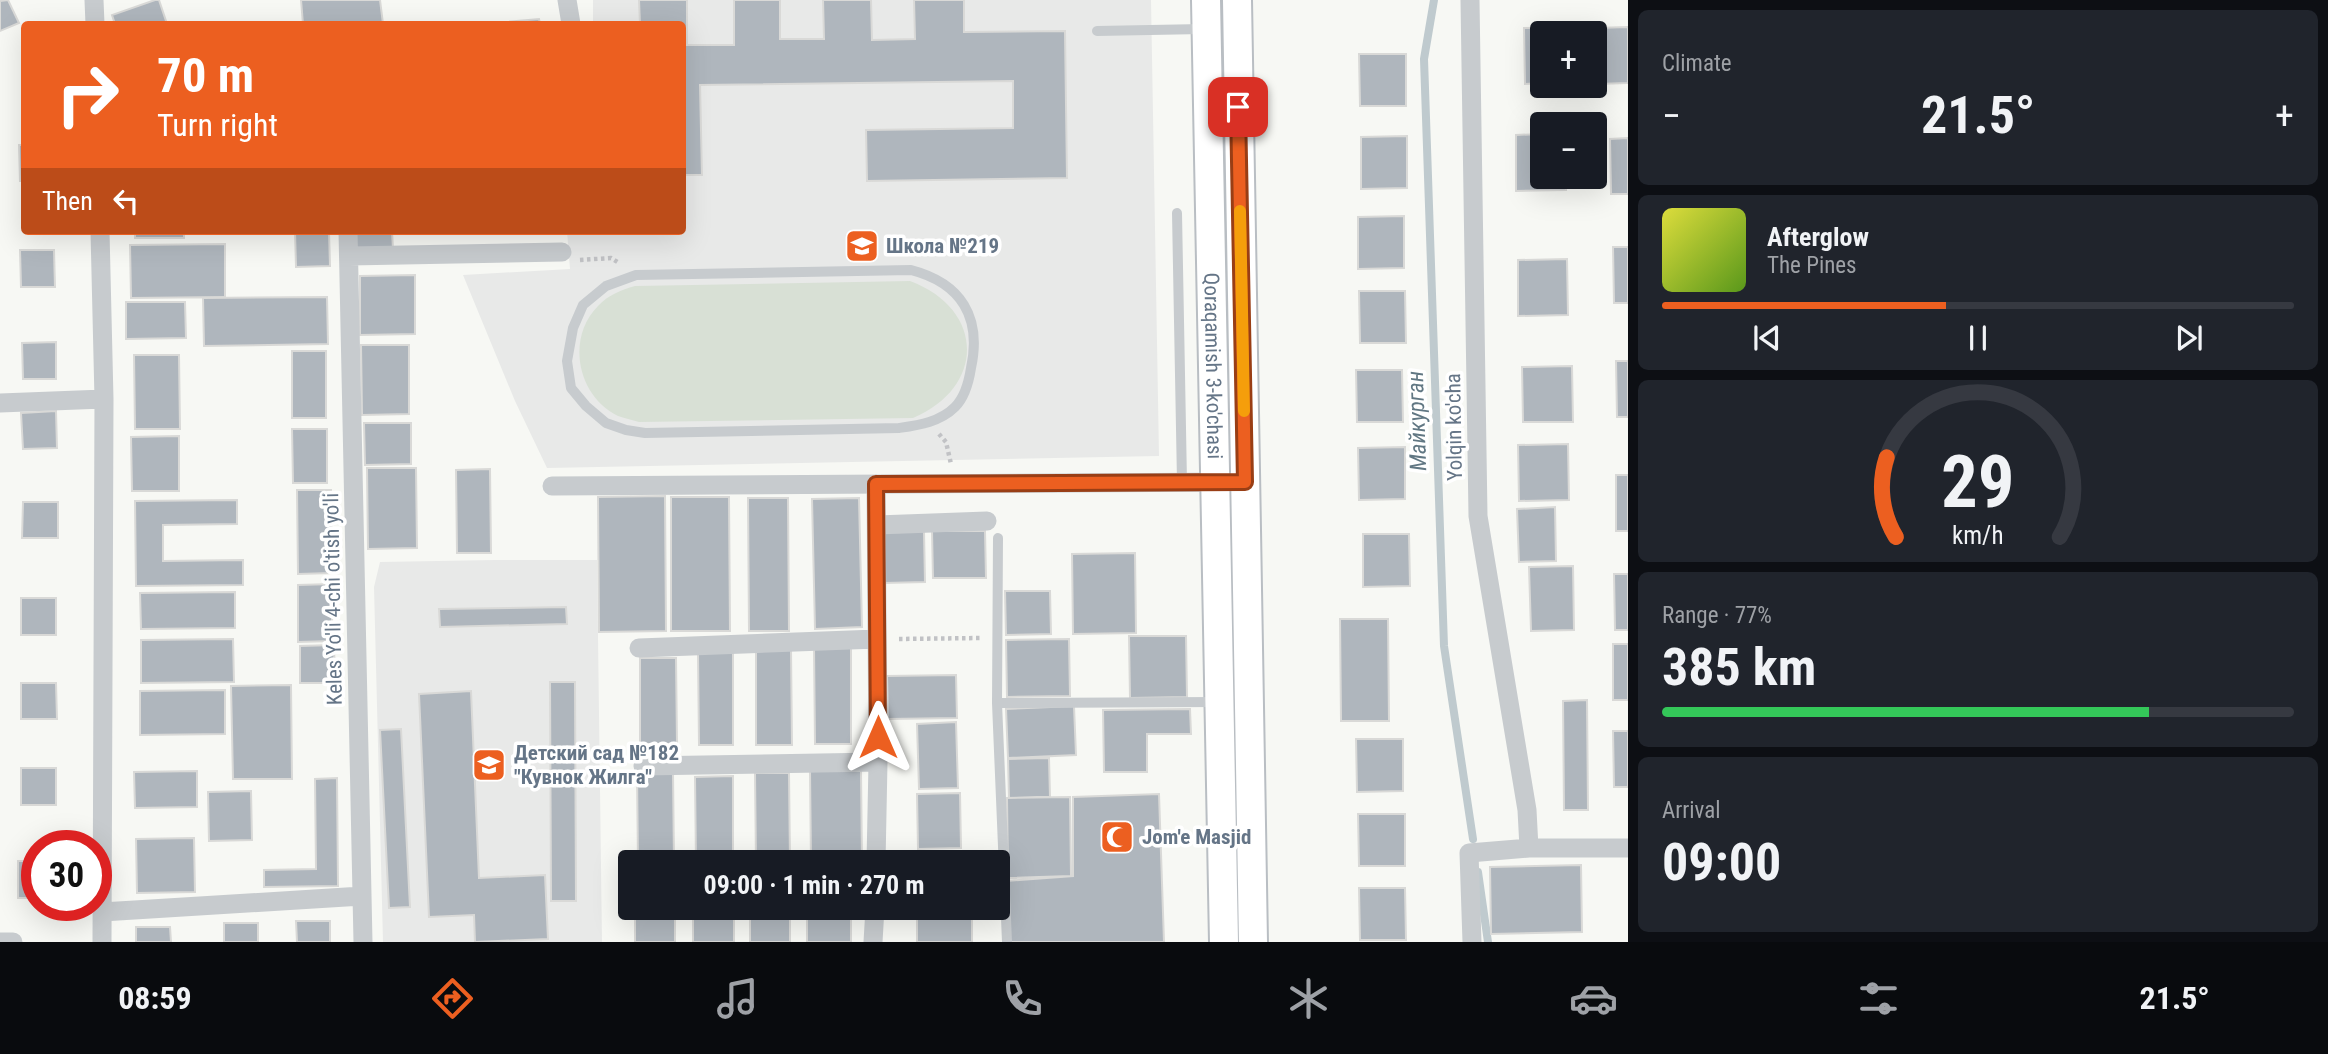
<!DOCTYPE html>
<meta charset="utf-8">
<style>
:root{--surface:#171b24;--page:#20242c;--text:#f1f3f6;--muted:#9ea1a6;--line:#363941;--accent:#ec5f20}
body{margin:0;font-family:"Roboto Condensed",sans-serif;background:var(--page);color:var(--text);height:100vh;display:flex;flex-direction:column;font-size:26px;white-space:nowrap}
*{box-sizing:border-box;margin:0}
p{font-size:23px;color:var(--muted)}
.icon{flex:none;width:38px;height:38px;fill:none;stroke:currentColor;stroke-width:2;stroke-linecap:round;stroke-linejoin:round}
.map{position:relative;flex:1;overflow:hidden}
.drawer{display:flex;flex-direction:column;gap:10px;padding:10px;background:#0d0f14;width:700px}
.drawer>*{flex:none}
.guide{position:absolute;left:21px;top:21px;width:665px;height:214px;border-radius:7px;box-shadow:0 7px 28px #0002;background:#ec5f20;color:#fff;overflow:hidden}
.fabs{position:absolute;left:1530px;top:21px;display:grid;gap:14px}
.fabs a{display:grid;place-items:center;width:77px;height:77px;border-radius:7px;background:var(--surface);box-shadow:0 7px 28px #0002;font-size:35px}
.speed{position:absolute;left:21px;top:830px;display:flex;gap:14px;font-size:35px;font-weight:700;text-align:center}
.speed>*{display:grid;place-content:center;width:91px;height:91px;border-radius:50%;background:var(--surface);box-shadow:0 7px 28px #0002;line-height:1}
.speed .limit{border:10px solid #d22;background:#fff;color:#111}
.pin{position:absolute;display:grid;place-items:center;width:60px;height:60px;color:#fff;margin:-30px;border-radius:14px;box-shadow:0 4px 10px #0006}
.me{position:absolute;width:77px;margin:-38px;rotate:0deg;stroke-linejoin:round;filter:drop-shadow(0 0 5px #0008)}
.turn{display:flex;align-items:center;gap:24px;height:147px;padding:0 21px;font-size:32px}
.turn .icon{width:91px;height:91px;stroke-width:2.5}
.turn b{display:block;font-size:49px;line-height:60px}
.then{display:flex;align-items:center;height:66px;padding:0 21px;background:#0003;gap:14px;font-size:26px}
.big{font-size:52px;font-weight:700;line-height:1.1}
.drawer .tile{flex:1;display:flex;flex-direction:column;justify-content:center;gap:10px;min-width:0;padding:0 24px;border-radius:10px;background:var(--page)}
.drawer .dial{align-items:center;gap:0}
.dial svg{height:182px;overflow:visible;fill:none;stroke:var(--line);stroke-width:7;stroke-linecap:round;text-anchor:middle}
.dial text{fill:var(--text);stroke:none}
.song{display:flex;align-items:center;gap:21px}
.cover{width:84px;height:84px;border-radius:10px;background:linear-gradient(135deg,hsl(60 70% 55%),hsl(90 70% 35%))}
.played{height:7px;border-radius:4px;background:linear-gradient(90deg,var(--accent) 45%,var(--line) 45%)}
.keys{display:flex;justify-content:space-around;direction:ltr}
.heat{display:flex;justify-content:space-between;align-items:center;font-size:38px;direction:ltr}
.charge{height:10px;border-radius:5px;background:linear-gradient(90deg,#34c759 77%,var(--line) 0)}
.trip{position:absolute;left:618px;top:850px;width:392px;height:70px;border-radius:7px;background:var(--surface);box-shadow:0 7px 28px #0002;font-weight:700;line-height:70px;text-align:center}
.menu{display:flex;height:112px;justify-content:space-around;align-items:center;background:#090b0e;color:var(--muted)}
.menu .icon{width:49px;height:49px}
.menu .on{color:var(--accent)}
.menu b{font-size:32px;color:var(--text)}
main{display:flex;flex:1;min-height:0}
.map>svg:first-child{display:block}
</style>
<main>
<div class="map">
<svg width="1628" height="942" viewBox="0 0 1628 942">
<rect width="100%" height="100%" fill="#f7f8f4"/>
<path fill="#e8e9e8" d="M593,0h558l8,456 -612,12 -32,-67 -52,-126 107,-6 -3,-38h115v-207h-89z
M495,560h102l5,382h-219l-9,-355 6,-25z"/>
<path fill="#d8e0d5" d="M910,281c75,28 76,106 3,137l-274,4c-7,-2 -15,-4 -21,-6 -41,-20 -52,-78 -20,-110 10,-11 23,-16 37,-20z"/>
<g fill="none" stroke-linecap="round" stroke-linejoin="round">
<path stroke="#bfcace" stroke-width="8" d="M1434,0l-10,59 20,587 29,193
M1478,872l10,70"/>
</g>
<path fill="#afb6bd" stroke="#d9d9d7" stroke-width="2" d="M8,0l11,23 -19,8v-30z
M155,0h4l8,24h-52l-3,-9z
M301,0h79l3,24h-80z
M639,0h48v45h47v-45h46v39h44l-1,-39h48l1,40 43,-1 -1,-39h50v32l101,-1 2,147 -200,3 -1,-51 147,-2v-47l-313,4 2,90h-20v-151h-42z
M539,19l1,5h-34v-2z
M1574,27v6h-32v50l-17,1 -1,-56z
M1628,27v56l-32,1v-56z
M1359,54h47v52h-46z
M1542,134v43h24v13l-50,1v-56z
M1407,136v52l-46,1v-52z
M1628,138v56h-17l-1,-55z
M19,145h5v36h-4z
M1404,216v52l-46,1v-52z
M135,231h49v7h-49z
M295,231h34l1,35 -34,1z
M353,231h39l1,18 -40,1z
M225,244v53l-94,1 -1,-53z
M1613,247h15v56h-14z
M20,250h34l1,37h-34z
M1567,259l1,56 -50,1v-56z
M415,275v59l-55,1v-59z
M1359,291h46l1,52h-46z
M327,297l1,47 -124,2 -1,-48z
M126,302h59l1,36 -60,1z
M56,342v37h-33l-1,-36z
M361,345h48v69l-47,1z
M292,351h34v67h-34z
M134,355h45l1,74h-45z
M1616,361h12v56h-11z
M1572,366l1,56h-50l-1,-55z
M1356,370h46l1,52h-46z
M56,411l1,37 -34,1 -2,-36z
M364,423h47v41l-46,1z
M292,429h35v54h-34z
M179,436v55h-47l-1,-54z
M1568,444l1,56 -50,1 -1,-56z
M1405,447v52l-46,1 -1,-52z
M367,468h49l1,80 -49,1z
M490,469l1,84h-34l-1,-83z
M1616,475h12v56h-12z
M297,490h34l1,83 -34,1z
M665,496l1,135 -67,1 -1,-135z
M671,497h58l1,134h-59z
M748,498h40l1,133h-40z
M859,498l3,129 -47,2 -3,-130z
M237,500v24l-74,1v36l80,-1v25l-107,1 -1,-85z
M23,502h35v36h-36z
M1555,507l1,54 -37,1 -2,-53z
M924,531l1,51 -41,1v-51z
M932,531h53l1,47h-53z
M1363,534h46l1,52 -47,1z
M1135,553l1,80 -63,1 -1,-80z
M1573,566l1,64 -43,1 -2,-64z
M1614,574h14v56h-13z
M332,584v57l-34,1v-57z
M1005,591h45l1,43 -45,1z
M235,592v36l-94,1 -1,-36z
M21,598h35v37h-35z
M566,607l1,17 -127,3 -1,-18z
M1340,619h48l1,102h-48z
M1129,636h57l1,61 -57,1z
M233,639l1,43 -93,1v-43z
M1069,639l1,57 -63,1 -1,-57z
M1613,644h15v56h-15z
M334,645l1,38h-35v-37z
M851,646v98h-36l-1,-97z
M756,649h35l1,96h-36z
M733,652v93h-34l-1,-92z
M640,658h36l1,86h-37z
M956,675l1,43 -69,1 -1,-43z
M550,682h25l1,219h-25z
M21,683h35l1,36h-36z
M291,685l1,94h-59l-2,-93z
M225,690v44l-85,1v-44z
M471,691l8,187 66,-3 3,64 -73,3 -1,-27 -45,2 -10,-223z
M1587,700l1,110h-24l-1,-109z
M1074,706l2,49 -68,3 -2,-49z
M1190,709l1,25h-44v38h-43l-1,-62z
M956,722l2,66 -39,1 -2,-65z
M401,729l9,178 -21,1 -9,-178z
M1613,731h15v56h-14z
M1356,739h47v52l-46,1z
M1049,758l1,39 -41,1 -1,-39z
M21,768h35v37h-35z
M197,771v36l-62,1 -1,-36z
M810,771h51l1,92h-51z
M637,773h36l1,90h-36z
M755,773h34l1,90h-34z
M733,776v87h-37l-1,-86z
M337,778l1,108 -74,1v-17l52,-1 -1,-90z
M251,791l1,49 -43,1 -1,-49z
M960,793l1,55 -43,1 -1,-55z
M1159,794l5,148h-157l-1,-61 67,-5v-79z
M1070,797l1,79 -63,2 -1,-80z
M1358,814h47v52h-46z
M194,838l1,54 -58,1 -1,-54z
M964,854v9h-47v-8z
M18,861h19v37h-19z
M1581,865l1,67 -91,2 -1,-67z
M1359,888h46l1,52h-46z
M635,908h40v34h-40z
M693,908h41v34h-41z
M750,908h40v34h-40z
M807,908h44v34h-44z
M917,909h55v33h-55z
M296,921h34v21h-33z
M224,923h34v19h-34z
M136,927h34l1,15h-35z"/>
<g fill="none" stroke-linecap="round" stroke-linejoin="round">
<defs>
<g id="secondary">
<path id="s1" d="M1206,0l18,942"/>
<path d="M1237,0l16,942"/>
</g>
</defs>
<use href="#secondary" stroke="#b9bec3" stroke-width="32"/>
<path stroke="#c1c2c5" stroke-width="4.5" stroke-dasharray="3.5 3.5" stroke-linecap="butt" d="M580,260l31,-2 8,5
M939,434l7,8 5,22
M899,639l82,-1"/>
<path stroke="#c7cbce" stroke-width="10" d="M1097,31l106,-2
M1177,213l5,269
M911,270c50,13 71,47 60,98 -2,13 -6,29 -16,39 -15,15 -36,18 -56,21l-254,5 -19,-3 -20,-7 -20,-17 -15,-18 -4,-27 6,-33 10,-23 23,-19 30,-11z
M998,538l-1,165 10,239
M997,703l220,-1"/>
<path stroke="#c7cbce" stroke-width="19" d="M94,0l1,24
M567,0l4,24
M1470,0l8,516 49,294 2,38
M100,231l4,168 -2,543
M348,231l15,711
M349,256l213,-4
M0,403l104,-4
M552,486l693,-4
M877,525l110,-4
M639,648l238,-9
M643,766l235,-4
M876,863l2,-101 -2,-278
M102,912l260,-16
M0,942h13
M873,942l2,-34
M1472,942l-3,-89 60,-5h99"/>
<use href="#secondary" stroke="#fff" stroke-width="28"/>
</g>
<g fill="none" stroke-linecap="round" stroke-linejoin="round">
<defs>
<path id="route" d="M878,737l-2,-253 369,-2 -7,-375"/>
</defs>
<use href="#route" stroke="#993e15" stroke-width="18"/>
<use href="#route" stroke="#ec5f20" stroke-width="12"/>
<path stroke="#f59e0b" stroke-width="12" d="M1240,211l4,200"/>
</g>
<defs>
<symbol id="school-square" viewBox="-11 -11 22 22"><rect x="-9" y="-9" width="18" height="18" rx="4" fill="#ec5f20" stroke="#fff"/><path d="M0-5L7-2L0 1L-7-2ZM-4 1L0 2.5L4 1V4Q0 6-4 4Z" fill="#fff"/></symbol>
<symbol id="mosque-square" viewBox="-11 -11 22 22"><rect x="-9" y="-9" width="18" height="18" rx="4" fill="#ec5f20" stroke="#fff"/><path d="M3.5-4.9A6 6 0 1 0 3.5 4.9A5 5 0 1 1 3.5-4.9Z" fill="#fff"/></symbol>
</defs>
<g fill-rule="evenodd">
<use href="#school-square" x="843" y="227" width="38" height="38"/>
<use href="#school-square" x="470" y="746" width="38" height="38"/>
<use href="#mosque-square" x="1098" y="818" width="38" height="38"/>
</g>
<g text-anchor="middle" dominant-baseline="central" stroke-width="7" stroke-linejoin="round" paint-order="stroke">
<g font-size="21" font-weight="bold" fill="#657587" stroke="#fff" text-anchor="start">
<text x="886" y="246">Школа №219</text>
<text x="514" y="753">Детский сад №182<tspan x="514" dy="24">"Кувнок Жилга"</tspan></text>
<text x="1142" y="837">Jom'e Masjid</text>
</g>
<g font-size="21" fill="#657587" stroke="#fff">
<text stroke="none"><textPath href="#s1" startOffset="366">Qoraqamish 3-ko'chasi</textPath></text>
<text transform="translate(1454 427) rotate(-91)">Yolqin ko'cha</text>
<text transform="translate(333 599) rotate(-91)">Keles Yo'li 4-chi o'tish yo'li</text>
</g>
<g font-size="23" font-style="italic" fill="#617783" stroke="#fff">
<text transform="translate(1417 421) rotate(-92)">Майкурган</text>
</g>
</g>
</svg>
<div class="fabs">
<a>+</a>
<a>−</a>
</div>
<div class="speed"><div class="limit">30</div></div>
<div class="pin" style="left:1238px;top:107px;background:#d93025"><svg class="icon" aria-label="arrive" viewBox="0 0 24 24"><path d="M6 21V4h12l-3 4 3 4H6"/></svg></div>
<svg class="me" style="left:878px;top:737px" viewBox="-20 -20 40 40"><path d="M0-17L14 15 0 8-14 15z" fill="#ec5f20" stroke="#fff" stroke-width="4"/></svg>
<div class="trip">09:00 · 1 min · 270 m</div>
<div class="guide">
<div class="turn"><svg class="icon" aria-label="right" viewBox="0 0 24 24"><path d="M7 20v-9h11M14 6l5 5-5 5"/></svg><div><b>70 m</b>Turn right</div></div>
<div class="then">Then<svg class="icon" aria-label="left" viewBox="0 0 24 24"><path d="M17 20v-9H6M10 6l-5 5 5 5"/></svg></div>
</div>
</div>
<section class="drawer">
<div class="tile"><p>Climate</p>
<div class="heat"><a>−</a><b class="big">21.5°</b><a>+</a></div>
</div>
<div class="tile">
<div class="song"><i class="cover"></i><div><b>Afterglow</b><p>The Pines</p></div></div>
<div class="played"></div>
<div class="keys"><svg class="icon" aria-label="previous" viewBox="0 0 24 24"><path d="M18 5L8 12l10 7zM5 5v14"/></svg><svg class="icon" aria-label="pause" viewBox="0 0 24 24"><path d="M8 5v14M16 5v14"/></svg><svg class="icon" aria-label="next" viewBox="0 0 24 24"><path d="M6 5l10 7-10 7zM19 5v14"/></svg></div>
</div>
<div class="tile dial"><svg viewBox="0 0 100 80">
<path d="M14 69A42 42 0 1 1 86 69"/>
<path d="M14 69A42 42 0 0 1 10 34" stroke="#ec5f20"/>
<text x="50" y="56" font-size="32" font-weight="700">29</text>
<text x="50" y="72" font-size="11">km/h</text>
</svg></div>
<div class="tile"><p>Range · 77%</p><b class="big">385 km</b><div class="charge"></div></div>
<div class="tile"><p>Arrival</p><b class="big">09:00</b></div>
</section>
</main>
<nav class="menu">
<b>08:59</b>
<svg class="icon on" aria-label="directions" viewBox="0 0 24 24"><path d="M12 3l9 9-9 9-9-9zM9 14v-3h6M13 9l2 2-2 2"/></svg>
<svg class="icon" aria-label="music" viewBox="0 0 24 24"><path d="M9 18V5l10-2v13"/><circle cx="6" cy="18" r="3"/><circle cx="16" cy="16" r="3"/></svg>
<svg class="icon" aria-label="phone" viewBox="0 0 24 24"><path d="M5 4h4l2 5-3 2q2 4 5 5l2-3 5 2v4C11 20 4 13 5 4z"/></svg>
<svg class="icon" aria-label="climate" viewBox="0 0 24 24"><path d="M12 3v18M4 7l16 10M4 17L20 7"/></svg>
<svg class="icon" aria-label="car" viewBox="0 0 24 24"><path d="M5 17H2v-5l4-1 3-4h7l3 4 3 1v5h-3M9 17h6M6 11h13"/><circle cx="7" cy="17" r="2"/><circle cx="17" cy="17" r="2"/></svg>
<svg class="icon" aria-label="filters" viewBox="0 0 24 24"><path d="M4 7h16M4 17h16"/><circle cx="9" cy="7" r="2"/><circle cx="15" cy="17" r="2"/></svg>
<b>21.5°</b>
</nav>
